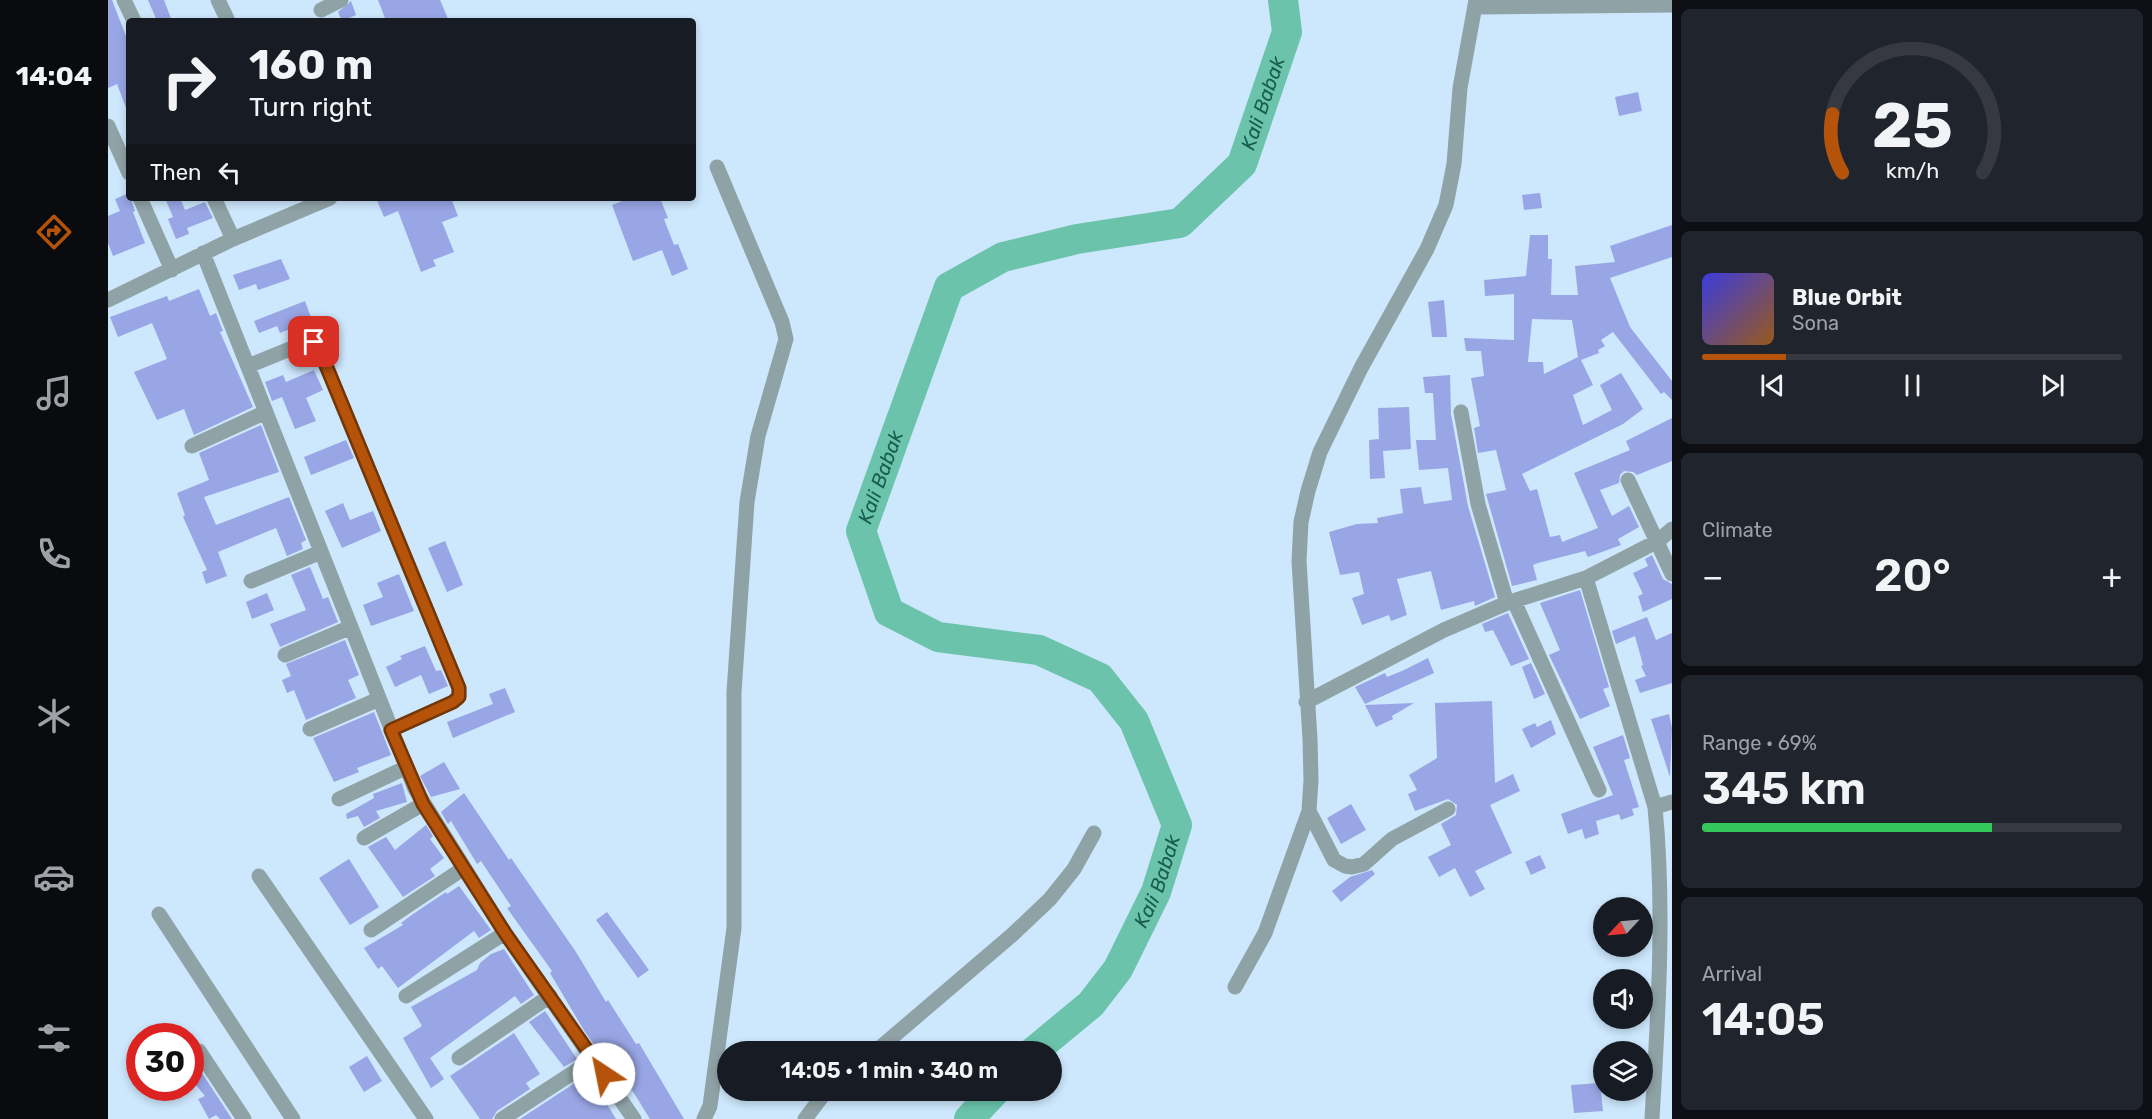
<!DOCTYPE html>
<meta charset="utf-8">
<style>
:root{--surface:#171b24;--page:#20242c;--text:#f1f3f6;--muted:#9ea1a6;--line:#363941;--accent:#b45309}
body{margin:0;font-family:Rubik,sans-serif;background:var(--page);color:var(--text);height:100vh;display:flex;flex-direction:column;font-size:22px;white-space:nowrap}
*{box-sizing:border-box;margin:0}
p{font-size:20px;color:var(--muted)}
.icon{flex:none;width:33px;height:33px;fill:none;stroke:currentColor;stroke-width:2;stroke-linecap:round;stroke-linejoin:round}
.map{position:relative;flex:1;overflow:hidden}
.details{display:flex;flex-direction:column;gap:9px;padding:9px;background:#0d0f14;width:480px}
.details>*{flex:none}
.hud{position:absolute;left:18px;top:18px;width:570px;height:183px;border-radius:6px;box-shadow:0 3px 9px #0003;background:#171b24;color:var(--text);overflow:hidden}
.needle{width:39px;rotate:244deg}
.fabs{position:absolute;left:1485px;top:897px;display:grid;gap:12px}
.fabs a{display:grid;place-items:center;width:60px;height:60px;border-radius:50%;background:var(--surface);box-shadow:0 3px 9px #0003;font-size:30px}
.speed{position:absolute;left:18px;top:1023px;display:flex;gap:12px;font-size:30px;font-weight:700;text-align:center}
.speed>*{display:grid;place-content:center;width:78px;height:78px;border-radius:50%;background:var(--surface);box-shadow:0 3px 9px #0003;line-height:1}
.speed .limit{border:9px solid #d22;background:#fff;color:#111}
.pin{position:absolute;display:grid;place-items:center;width:51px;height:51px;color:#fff;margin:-26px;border-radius:12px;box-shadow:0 3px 9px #0006}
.me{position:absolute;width:66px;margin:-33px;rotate:326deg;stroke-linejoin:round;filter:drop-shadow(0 0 4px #0008)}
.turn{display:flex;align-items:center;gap:21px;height:126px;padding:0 24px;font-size:27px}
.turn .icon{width:78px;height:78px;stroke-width:2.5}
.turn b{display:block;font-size:42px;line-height:51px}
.then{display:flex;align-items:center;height:57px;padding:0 24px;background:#0003;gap:12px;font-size:22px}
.big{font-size:45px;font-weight:600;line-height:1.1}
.details .card{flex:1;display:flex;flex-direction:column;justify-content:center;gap:9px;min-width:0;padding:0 21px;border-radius:9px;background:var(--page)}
.details .dial{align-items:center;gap:0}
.dial svg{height:156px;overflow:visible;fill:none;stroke:var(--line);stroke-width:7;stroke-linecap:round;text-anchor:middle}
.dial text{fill:var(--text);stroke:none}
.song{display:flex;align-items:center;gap:18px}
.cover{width:72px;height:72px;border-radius:9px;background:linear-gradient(135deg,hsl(240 70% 55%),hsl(30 70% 35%))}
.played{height:6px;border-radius:3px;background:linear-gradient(90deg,var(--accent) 20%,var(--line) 20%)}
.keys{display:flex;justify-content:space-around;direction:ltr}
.heat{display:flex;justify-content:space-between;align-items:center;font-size:33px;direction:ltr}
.charge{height:9px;border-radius:4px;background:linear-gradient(90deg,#34c759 69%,var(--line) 0)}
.trip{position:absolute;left:609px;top:1041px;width:345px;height:60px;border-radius:30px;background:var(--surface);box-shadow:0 3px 9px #0003;font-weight:600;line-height:60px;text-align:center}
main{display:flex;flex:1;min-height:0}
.menu{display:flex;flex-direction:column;width:108px;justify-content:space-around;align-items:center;background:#090b0e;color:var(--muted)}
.menu .icon{width:42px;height:42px}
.menu .on{color:var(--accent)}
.menu b{font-size:27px;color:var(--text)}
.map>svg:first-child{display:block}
</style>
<main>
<nav class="menu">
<b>14:04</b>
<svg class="icon on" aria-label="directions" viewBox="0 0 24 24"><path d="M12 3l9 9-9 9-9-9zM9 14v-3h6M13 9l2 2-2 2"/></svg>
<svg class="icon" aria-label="music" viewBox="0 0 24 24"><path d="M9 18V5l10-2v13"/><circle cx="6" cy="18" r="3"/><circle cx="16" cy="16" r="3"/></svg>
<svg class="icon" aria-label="phone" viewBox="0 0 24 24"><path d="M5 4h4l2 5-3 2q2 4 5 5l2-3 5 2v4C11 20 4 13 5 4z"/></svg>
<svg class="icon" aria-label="climate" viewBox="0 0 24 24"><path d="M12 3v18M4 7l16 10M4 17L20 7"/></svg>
<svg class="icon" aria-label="car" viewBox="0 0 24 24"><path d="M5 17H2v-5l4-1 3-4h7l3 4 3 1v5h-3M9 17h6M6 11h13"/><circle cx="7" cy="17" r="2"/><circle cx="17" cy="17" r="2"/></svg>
<svg class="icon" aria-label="filters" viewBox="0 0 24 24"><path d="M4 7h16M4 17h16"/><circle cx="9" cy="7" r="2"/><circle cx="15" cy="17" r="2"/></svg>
</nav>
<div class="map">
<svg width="1564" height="1119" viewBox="0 0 1564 1119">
<rect width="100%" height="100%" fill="#cde7fc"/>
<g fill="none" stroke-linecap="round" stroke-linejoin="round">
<g stroke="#6bc3ac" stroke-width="30">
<path id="s1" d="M925,1052l58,-48 27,-35 38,-77 21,-67 -43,-104 -34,-43 -61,-28 -101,-13 -49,-25 -28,-81 88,-244 54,-30 74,-18 103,-16 62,-59 45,-132 -4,-32"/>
<path d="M861,1119l27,-29"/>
</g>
</g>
<path fill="#99a6e5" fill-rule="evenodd" d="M0,0h4l17,44 -1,69 -11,-29 -9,4z
M40,0h16l8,21h-15z
M270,0h62l9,21h-63z
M243,1l5,14 -14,6 -4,-9z
M1530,92l4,19 -23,5 -4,-19z
M21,193l6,18 -2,1 12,31 -32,13 -5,-13v-27l12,-5 -5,-12z
M1432,193l2,15 -18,2 -2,-15z
M57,198h15l5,12 20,-8 8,16 -26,10 2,6 -13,5 -8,-20 5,-2z
M268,198h75l7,18 -16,6 12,30 -21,8 3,6 -15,6 -23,-61 -14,6z
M522,198h30l8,20 -4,1 10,26 4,-1 10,25 -16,7 -10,-26 -29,11 -21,-56z
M1564,225v32l-62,21 20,49 42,54v19l-8,-8 -3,2 -48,-62 -12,8 4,6 -7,4 1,3 -18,7 12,25 -20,10 10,30 29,-15 -12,-25 21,-12 22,36 -20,15 -101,50 8,17 7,-2 13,48 10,-2 2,7 36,-14 -24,-55 56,-23 -4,-9 46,-23v43l-35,14 -4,-3 -9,-1 -4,4 -1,8 -19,7 12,26 17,-10 10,21 -21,12 3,6 -33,12 -3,-6 -47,12 -5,2 4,15 -25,6 -26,-92 20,-4 -10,-40 -18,3 -4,-25 6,-2 -9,-48 13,-2 -3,-25h-15l-2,-13 50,2v-46l-29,2 -1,-16 42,-4 4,-41h18v24h4l-1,36h27l-3,-29 40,-4 -5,-16zM1424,319l40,1 6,37 -34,17 -1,-12h-15z
M173,259l9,20 -32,11 -2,-6 -17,6 -6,-15z
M91,289l11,27 6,-3 7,18 -3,1 33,75 -59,28 -10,-26 -27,11 -23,-48 33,-13 -15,-36 -34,14 -8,-20 57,-21 2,5z
M1336,300l3,37h-15l-4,-35z
M197,301l7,19 -32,13 -3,-7 -18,7 -5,-12z
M206,370l9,20 -17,8 10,23 -21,8 -13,-32 -10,4 -7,-19 18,-7 3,7z
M1342,375l1,39 17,92 27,91 -20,9 -1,-5 -33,9 -10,-39 -34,8 10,36 -16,6 -2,-6 -27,10 -10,-27 12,-4 -5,-22 -19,3 -11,-43 28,-8 21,-1 -1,-5 26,-5 -3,-24 21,-2 3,17 28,-4 -4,-32 -29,2 -3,-30h20l-3,-47h-8l-2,-16z
M1301,407l2,42 -28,2 2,27 -15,1 -1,-39 10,-1 -1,-31z
M153,425l18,47 -75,25 12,28 73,-28 17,43 -5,3 2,6 -16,7 -11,-28 -58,24 9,24 -21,8 -4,-12 5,-2 -24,-53 2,-2 -8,-22 32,-13 -10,-27z
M238,440l8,18 -43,17 -7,-18z
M235,503l7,17 23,-9 8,20 -39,17 -17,-37z
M337,541l18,44 -16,7 -19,-44z
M1544,555l11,24 9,5v15l-29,13 -5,-16 5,-2 -10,-21 15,-7 -3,-7z
M202,567l13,32 5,-2 10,25 -58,25 -10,-23 36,-14 -15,-35z
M291,574l15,37 -43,15 -8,-21 20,-8 -6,-14z
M1472,590l29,97 -6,2 7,17 -30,13 -31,-64 11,-5 -20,-47z
M159,593l7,17 -22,9 -6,-17z
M1400,613l21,46 -18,7 -18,-36 -8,2 -3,-8z
M1539,617l9,23 16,-7v50l-32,10 -5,-13 11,-4 -5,-10 2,-1 -8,-29 -19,8 -4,-13z
M237,640l14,35 -11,5 8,18 -50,22 -12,-30 -7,3 -5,-13 9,-4 -5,-12z
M317,646l11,25 5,-1 7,16 -19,8 -8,-19 -26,12 -9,-20 16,-8 -2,-3z
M1320,658l6,15 -69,31 -10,-17 30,-14 2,4 15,-6z
M1423,663l14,31 -11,5 -12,-32z
M397,688l10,24 -62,26 -6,-16 46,-18 -4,-10z
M1384,701l3,82 18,-9 7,17 -30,14 22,48 -37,18 10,18 -15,8 -15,-29 -16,9 -11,-20 23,-12 -10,-21 15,-9 1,-10 -9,-6 -33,12 -7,-17 9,-4 -8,-15 28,-17 -2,-55z
M1306,703l-22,13 1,3 -17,8 -11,-22z
M266,712l17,43 -34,13 2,4 -25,10 -21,-44z
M1561,714l3,14 -2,49 -19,-58z
M1443,720l5,14 -25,14 -9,-19 13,-6 2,4z
M1515,735l7,23 -6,2 15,47 -7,2 2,6 -13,5 -2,-6 -23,7 3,13 -14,5 -3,-10 -14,5 -7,-20 52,-19 -20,-48z
M336,762l16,27 -29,8 -11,-21z
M294,783l5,19 -31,9 4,7 -16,9 -6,-11 -11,3 -1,-5 28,-16 -1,-4z
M356,793l45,67 2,-2 65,94 30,50 2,-2 28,44 3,-1 45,76h-34l-18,-29 -3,2 -8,-13 -2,1 -34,-48 -35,-59 2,-2 -45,-63 4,-2 -30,-45 -4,3 -26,-43 -3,3 -7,-12z
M1243,804l15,26 -25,14 -14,-26z
M318,825l7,11 -3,3 14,19 -14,11 5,7 -32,21 -35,-50 18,-10 9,13z
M1432,855l6,13 -15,7 -6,-13z
M241,859l30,48 -29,18 -31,-47z
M1264,870l3,4 -34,28 -9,-11 18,-14z
M351,886l32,44 -12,8 -5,-7 -76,57 -16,-22 -4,3 -14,-21 39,-23 -2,-2 12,-9 33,-22 1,2z
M499,912l42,58 -11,8 -42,-58z
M396,949l30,46 -13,9 -6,-8 -85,62 14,21 -13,9 -28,-50 19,-12 -11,-19 66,-37 3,-7 11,-9z
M437,1011l32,48 -13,8 -35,-45z
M406,1033l26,41 -14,9 4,6 -33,22 -5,8h-12l-30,-43z
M83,1056l41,63h-12l-4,-4 -7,4 -11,-20 7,-3 -15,-18z
M259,1056l15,25 -18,11 -15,-25z
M482,1073l13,18 -3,2 16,26h-96z
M1492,1083l3,28 -29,2 -3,-28z"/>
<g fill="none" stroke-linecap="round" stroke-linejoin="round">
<path stroke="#8fa2a5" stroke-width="15" d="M16,0l10,21
M110,0l10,21
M1368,7l196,-2
M213,10l20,-10
M0,126l21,47
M32,198l32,72
M106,198l19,41
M95,253l212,536 90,144 129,186
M0,300l125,-61 97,-41
M140,366l59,-24h7l4,4 141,342v9l-6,5 -62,28
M1353,412l17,92 29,99
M84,446l74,-34
M1520,480l44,94
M1478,578l69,229c10,103 3,209 -3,312
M143,581l70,-29
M1406,601l85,189
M177,655l66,-28
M1198,702l138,-72 63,-27 79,-25 72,-37 14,-12
M202,729l69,-30
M231,799l66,-31
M1547,807l17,-5
M1201,811l25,49 11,6 7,1 12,-3 28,-25 56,-30
M256,838l59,-34
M151,876l167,243
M51,914l134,205
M263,930l93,-62
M1127,987l30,-54 44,-122 2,-31 -1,-41 -11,-178 2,-39 7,-31 12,-39 41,-84 66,-119 19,-44 8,-41 6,-76 16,-88
M298,996l99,-63
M91,1051l45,68
M767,1052l137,-117 38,-36 24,-30 20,-36
M351,1058l91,-62
M394,1119l92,-60
M596,1119l6,-13 24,-178v-236l13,-190 11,-66 28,-97 -4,-17 -65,-155
M697,1119l22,-29"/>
</g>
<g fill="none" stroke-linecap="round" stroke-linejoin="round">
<defs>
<path id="route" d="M206,342l4,4 141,342v9l-6,5 -62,28 32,74 82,129 99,141"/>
</defs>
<use href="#route" stroke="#753606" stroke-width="15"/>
<use href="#route" stroke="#b45309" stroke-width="10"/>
</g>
<g text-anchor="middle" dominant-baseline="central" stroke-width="5" stroke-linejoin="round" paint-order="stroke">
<g font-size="20" font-style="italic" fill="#175e4f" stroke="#e6f3fd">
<text stroke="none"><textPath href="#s1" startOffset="1404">Kali Babak</textPath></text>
<text stroke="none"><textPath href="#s1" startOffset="810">Kali Babak</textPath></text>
<text stroke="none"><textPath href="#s1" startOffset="216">Kali Babak</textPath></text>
</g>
</g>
</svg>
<div class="fabs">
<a><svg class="needle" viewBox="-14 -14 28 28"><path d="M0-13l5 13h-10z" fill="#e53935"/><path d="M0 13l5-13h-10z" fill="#9ea1a6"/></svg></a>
<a><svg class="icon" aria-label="sound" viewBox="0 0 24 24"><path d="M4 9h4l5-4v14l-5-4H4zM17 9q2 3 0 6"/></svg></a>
<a><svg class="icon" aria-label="layers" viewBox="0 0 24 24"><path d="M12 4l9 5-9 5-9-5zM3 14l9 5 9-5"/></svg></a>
</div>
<div class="speed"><div class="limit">30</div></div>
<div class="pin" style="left:206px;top:342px;background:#d93025"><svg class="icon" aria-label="arrive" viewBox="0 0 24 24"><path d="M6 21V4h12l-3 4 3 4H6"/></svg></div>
<svg class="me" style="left:496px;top:1074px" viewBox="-20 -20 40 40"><circle r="19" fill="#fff"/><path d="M0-13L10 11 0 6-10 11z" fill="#b45309"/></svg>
<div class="trip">14:05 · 1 min · 340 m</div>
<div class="hud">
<div class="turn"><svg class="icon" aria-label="right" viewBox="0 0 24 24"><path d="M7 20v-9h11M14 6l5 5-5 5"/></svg><div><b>160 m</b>Turn right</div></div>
<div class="then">Then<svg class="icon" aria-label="left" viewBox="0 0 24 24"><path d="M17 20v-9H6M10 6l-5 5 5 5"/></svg></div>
</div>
</div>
<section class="details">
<div class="card dial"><svg viewBox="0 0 100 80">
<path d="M14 69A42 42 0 1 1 86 69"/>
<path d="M14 69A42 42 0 0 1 9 39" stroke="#b45309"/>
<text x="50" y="56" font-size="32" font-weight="700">25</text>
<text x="50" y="72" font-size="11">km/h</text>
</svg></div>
<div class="card">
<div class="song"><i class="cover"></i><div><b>Blue Orbit</b><p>Sona</p></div></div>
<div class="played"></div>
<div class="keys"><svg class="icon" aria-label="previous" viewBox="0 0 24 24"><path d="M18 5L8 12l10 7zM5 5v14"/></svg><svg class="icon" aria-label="pause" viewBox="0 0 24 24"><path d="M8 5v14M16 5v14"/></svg><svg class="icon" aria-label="next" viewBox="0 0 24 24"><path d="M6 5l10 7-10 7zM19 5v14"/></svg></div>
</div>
<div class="card"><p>Climate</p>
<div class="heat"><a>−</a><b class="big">20°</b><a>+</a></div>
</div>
<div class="card"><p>Range · 69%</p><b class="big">345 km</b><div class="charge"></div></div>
<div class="card"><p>Arrival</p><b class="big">14:05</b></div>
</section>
</main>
